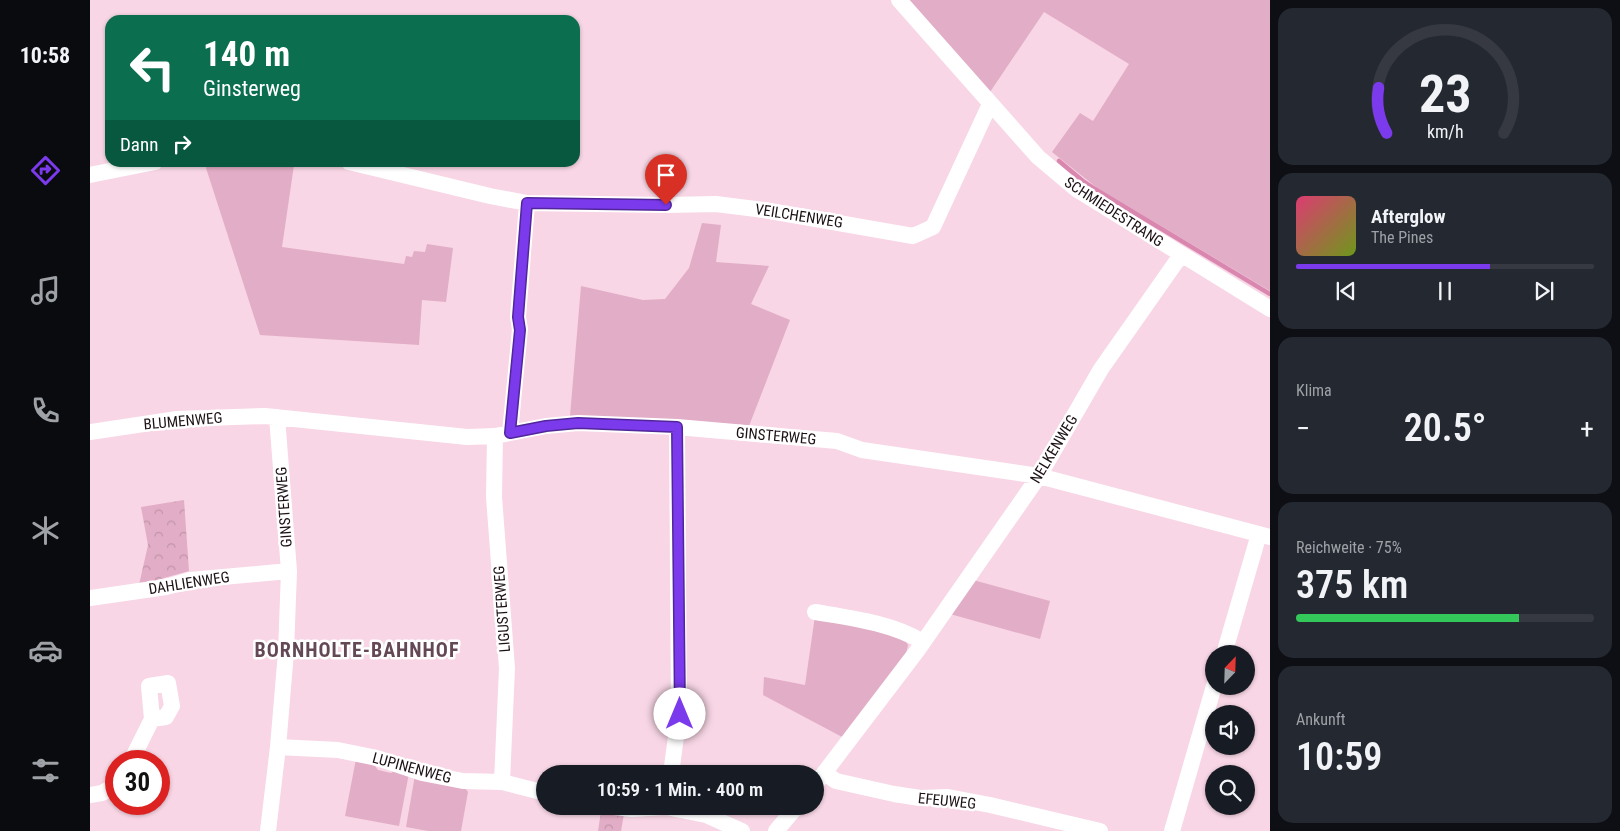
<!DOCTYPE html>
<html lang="de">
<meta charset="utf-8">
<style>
:root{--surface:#171b24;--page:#242831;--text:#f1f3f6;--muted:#9ea1a6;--line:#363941;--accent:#7c3aed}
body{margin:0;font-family:"Roboto Condensed",sans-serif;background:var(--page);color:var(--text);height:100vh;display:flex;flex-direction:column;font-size:19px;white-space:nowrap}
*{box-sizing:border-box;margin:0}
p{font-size:16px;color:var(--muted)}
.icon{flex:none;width:28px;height:28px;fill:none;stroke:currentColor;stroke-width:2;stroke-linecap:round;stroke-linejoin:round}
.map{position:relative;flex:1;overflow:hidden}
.panel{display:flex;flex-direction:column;gap:8px;padding:8px;background:#0d0f14;width:350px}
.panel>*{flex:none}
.guide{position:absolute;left:15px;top:15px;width:475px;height:152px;border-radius:15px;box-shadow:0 1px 4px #0004;background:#0b6e4f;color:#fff;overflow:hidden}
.needle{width:32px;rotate:23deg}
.fabs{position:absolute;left:1115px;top:645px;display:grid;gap:10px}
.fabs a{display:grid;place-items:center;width:50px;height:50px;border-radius:50%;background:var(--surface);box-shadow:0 1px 4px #0004;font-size:25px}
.speed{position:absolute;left:15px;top:750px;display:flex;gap:10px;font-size:25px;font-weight:700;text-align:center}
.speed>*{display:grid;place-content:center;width:65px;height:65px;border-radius:50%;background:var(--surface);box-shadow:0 1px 4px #0004;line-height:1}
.speed .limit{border:8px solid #d22;background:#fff;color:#111}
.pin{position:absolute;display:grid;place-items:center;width:42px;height:42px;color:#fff;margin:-51px -21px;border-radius:50% 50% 50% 0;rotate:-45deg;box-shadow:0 0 5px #0007}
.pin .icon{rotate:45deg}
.me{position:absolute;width:55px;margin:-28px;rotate:0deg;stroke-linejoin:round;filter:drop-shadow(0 0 4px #0008)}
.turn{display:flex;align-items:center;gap:18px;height:105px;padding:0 15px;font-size:22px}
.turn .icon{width:65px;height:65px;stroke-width:2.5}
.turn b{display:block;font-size:35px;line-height:42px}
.then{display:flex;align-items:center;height:48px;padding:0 15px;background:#0003;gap:10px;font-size:19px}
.big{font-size:38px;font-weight:600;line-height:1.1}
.panel .tile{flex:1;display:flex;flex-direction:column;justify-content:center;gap:8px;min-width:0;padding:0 18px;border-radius:15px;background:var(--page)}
.panel .dial{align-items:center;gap:0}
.dial svg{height:130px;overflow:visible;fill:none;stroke:var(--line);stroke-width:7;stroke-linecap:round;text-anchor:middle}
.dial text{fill:var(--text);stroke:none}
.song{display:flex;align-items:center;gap:15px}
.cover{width:60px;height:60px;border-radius:8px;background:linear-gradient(135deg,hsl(340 70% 55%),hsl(80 70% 35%))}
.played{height:5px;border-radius:2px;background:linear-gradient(90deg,var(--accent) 65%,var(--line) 65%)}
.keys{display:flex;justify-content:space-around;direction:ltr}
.heat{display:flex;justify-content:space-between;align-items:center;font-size:28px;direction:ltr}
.charge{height:8px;border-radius:4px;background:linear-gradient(90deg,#34c759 75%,var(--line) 0)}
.trip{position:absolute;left:446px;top:765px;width:288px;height:50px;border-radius:25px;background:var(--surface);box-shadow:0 1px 4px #0004;font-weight:600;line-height:50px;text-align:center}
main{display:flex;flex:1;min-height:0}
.tab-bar{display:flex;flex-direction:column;width:90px;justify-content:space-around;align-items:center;background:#090b0e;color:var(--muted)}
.tab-bar .icon{width:35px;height:35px}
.tab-bar .active{color:var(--accent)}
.tab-bar b{font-size:22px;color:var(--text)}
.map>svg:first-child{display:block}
</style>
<main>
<nav class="tab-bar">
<b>10:58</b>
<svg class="icon active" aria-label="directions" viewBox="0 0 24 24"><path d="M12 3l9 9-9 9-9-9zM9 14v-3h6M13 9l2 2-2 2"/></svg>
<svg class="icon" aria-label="music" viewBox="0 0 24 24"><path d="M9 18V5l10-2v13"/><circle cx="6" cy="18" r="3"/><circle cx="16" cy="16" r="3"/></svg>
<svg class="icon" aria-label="phone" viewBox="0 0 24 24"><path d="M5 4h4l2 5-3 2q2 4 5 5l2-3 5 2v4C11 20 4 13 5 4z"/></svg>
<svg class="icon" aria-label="climate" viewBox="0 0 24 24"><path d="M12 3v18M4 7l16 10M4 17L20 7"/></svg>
<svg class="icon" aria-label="car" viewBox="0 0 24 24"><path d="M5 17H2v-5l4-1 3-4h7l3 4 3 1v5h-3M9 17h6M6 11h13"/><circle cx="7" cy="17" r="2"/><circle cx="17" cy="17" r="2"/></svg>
<svg class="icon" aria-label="filters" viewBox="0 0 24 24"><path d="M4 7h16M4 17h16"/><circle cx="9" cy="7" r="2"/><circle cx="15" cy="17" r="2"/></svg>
</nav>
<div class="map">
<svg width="1180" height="831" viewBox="0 0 1180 831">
<defs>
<pattern id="park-crowns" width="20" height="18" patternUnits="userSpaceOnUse" patternTransform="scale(1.25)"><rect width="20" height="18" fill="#e2adc6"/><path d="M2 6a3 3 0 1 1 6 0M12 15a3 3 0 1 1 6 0" fill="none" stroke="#c194a9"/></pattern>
</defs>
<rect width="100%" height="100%" fill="#f8d6e5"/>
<path fill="#e2adc6" d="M819,0h361v291l-174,-104 -44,-35 28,-39 13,8 36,-57 -85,-52 -54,80z
M118,162l86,3 -12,82 122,17 2,-8 6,1 2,-6 11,1 2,-8 26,4 -7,54 -24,-2 -3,45 -159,-10 -54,-167z
M612,223l19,2 -5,37 53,4 -18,38 39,16 -41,106 -179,-10 11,-130 62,14 22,-1 24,-31z
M883,580l77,21 -10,38 -90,-25z
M725,616l88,21 5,8 -2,9 -62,84 -81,-43 1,-18 41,8z
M266,759l16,3 6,8 13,3 5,-3 13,3 -10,53 -54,-10z
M325,775l48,10 5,7 -7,39h-33l-22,-4z"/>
<path fill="url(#park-crowns)" d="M94,500l5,71 -50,14 9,-40 -7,-38z
M511,811l23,3 -3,17h-23z"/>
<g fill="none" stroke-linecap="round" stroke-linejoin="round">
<path stroke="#d987af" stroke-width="4.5" d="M969,161l24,20 12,8 175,105"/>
<path stroke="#fff" stroke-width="16" d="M809,0l139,157 38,32 194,120
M259,162l141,34 37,7 139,2 50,-1 48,6 149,26 20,-9 57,-123
M0,175l65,-13
M0,432l87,-13 88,-3 202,21 28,-1 51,-10 32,-3 99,4 160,14 25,9 177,26 231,61
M420,433l10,-104 -2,-12 9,-114
M405,436l-1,61 13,171 -5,114
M0,598l76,-11 24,-7 99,-9
M725,612c36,6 77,11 108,30
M1134,654l35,-120
M188,747l60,3 39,8 45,15 41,8 39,1 43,11
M41,761l21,-42 -3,-33 19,-3 4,23 -6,11 -14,2
M735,773l11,8 58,13 26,4 28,-1 42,8 110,26
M581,774l8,-60 -2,-287
M725,785l102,-134 122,-175 62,-107 80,-114
M0,795l12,-2 14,-8
M516,806l26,3 34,-2 40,8 36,16
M178,831l10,-84 8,-95 3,-81 -12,-154
M686,831l21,-25
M1082,831l42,-145"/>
</g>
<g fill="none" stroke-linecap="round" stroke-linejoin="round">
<defs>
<path id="route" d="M576,205l-139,-2 -9,114 2,13 -10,103 36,-7 32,-3 99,4 3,287"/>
</defs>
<use href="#route" stroke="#51269a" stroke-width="12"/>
<use href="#route" stroke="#7c3aed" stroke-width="9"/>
</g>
<g text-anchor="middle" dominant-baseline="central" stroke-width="5" stroke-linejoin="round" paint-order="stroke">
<g font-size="15" fill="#1b1015" stroke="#fff">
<text transform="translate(1024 212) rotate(33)">SCHMIEDESTRANG</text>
<text transform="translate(709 216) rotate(9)">VEILCHENWEG</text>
<text transform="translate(93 421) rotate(-5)">BLUMENWEG</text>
<text transform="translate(686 436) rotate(5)">GINSTERWEG</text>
<text transform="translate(964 449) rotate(-59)">NELKENWEG</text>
<text transform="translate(194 507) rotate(-94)">GINSTERWEG</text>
<text transform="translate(99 583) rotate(-9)">DAHLIENWEG</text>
<text transform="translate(412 609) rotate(-94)">LIGUSTERWEG</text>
<text transform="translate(322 768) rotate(15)">LUPINENWEG</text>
<text transform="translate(857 801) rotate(6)">EFEUWEG</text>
</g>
<g font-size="20" font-weight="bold" letter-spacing="1" fill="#644855" stroke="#fff">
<text x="267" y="650">BORNHOLTE-BAHNHOF</text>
</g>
</g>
</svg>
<div class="fabs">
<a><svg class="needle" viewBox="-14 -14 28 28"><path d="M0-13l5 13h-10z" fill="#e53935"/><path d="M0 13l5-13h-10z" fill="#9ea1a6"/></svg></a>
<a><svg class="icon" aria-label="sound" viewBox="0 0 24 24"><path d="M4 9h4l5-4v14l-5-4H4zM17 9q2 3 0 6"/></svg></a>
<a><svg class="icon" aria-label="search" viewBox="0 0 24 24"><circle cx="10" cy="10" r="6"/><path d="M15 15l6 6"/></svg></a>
</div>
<div class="speed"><div class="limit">30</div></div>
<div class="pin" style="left:576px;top:205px;background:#d93025"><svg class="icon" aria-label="arrive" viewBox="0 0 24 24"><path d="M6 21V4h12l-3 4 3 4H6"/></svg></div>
<svg class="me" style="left:590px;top:714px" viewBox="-20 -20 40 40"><circle r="19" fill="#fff"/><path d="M0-13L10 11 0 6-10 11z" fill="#7c3aed"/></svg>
<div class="trip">10:59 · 1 Min. · 400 m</div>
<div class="guide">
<div class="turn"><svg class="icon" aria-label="left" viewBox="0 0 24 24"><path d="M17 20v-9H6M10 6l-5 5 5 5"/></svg><div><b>140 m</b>Ginsterweg</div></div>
<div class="then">Dann<svg class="icon" aria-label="right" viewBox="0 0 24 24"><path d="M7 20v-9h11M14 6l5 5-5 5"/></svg></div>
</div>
</div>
<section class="panel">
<div class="tile dial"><svg viewBox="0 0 100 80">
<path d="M14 69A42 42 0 1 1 86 69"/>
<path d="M14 69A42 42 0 0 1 9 41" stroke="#7c3aed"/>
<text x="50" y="56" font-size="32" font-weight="700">23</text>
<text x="50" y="72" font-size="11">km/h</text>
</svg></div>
<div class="tile">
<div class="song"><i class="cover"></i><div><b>Afterglow</b><p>The Pines</p></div></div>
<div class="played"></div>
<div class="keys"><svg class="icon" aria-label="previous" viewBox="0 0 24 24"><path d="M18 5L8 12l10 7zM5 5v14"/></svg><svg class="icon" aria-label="pause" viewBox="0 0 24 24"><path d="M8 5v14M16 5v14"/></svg><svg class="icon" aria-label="next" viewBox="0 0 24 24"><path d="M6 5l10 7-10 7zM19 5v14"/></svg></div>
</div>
<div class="tile"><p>Klima</p>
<div class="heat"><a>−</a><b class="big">20.5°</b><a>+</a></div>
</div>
<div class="tile"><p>Reichweite · 75%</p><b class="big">375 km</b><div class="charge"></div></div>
<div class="tile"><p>Ankunft</p><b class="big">10:59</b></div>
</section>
</main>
